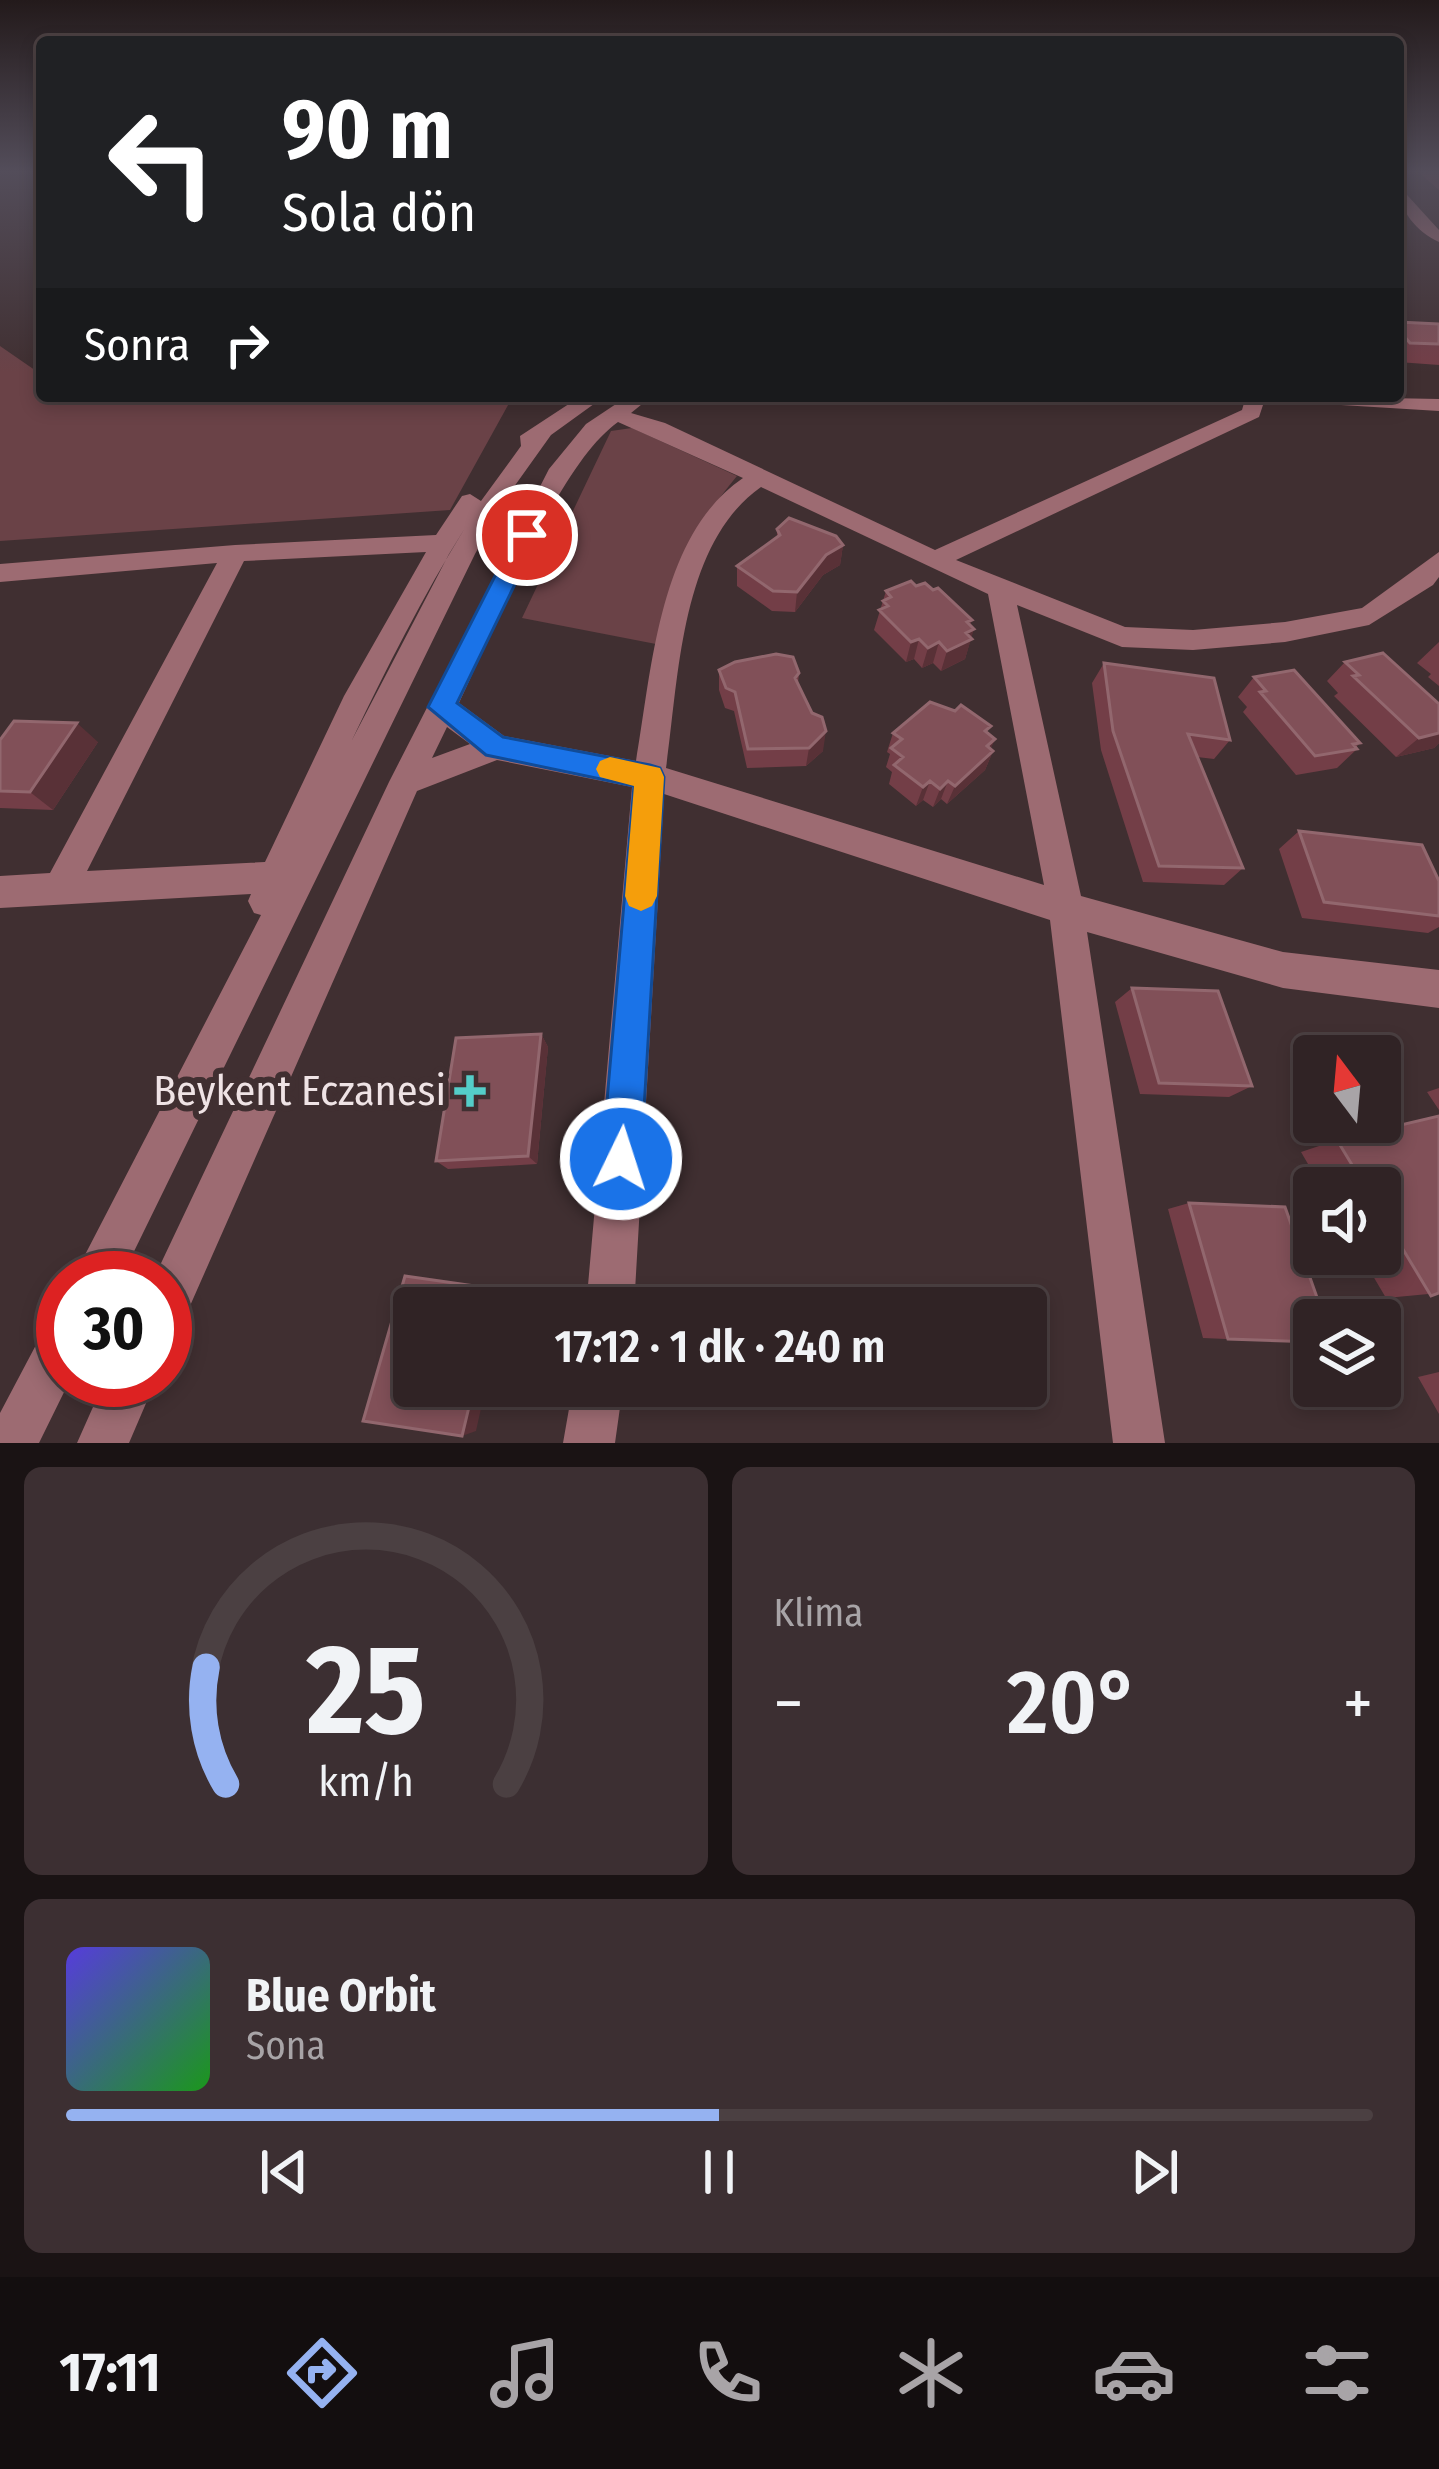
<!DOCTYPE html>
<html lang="tr">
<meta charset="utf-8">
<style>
:root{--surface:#302325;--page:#3c2f32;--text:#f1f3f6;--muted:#a8a4a7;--line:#4b4042;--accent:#95b2f1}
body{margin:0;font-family:"Fira Sans Condensed",sans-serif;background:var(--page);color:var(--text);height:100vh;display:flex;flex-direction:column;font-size:45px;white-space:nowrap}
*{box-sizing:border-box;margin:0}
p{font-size:39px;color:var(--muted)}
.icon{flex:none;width:66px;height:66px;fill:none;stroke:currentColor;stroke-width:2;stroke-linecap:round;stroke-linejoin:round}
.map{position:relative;height:1443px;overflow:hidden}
.details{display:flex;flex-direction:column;gap:24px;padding:24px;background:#1a1314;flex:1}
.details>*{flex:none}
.banner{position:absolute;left:36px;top:36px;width:1368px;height:366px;border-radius:12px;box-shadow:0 6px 18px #0003,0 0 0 3px var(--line);background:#202124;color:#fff;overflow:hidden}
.needle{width:78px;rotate:344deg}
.buttons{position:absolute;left:1293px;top:1035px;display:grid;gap:24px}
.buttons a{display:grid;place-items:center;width:108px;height:108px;border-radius:12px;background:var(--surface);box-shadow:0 6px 18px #0003,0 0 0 3px var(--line);font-size:60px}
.speed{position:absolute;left:36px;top:1251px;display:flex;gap:24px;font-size:60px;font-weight:700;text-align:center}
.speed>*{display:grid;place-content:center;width:156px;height:156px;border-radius:50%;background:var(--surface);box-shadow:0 6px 18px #0003,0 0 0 3px var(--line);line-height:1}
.speed .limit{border:18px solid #d22;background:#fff;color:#111}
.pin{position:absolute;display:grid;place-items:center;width:102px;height:102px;color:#fff;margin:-51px;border:6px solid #fff;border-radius:50%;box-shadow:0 3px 12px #0007}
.me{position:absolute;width:132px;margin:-66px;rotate:4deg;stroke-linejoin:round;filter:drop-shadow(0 0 9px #0008)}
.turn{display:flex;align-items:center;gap:42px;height:252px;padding:0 48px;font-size:54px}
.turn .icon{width:156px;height:156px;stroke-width:2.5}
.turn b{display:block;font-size:84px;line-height:102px}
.then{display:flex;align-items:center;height:114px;padding:0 48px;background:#0003;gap:24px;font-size:45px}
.big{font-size:90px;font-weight:600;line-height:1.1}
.details .card{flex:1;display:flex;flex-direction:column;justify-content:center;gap:18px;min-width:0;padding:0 42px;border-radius:18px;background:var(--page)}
.details .dial{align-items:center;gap:0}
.dial svg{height:312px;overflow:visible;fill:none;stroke:var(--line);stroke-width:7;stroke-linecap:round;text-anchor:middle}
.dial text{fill:var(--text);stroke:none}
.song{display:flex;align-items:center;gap:36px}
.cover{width:144px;height:144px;border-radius:18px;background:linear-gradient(135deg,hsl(250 70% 55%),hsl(120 70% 35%))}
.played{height:12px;border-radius:6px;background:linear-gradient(90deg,var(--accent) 50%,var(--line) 50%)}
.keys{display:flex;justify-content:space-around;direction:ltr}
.heat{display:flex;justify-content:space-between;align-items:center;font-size:66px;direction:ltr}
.details .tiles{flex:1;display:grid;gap:24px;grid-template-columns:1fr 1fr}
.card:last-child{grid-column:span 2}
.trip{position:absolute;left:393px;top:1287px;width:654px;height:120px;border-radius:12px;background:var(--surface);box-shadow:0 6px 18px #0003,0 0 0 3px var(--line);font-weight:600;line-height:120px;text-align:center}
.menu{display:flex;height:192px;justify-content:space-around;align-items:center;background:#130e0f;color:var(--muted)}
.menu .icon{width:84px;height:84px}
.menu .active{color:var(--accent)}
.menu b{font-size:54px;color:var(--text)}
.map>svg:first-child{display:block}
</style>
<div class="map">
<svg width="1439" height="1443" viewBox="0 0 1439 1443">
<rect width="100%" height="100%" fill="#402f31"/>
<path fill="#6a4247" d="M0,346l42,29v21h471l-63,114 -450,31z
M632,428l105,48c-47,56 -61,100 -81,168l-134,-26 89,-187z"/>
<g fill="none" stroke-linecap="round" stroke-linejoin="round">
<path fill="#9d6b72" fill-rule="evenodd" d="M1398,185l41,45v12c-22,-10 -41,-32 -41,-57z
M581,396h24l-54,39 -40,56 -36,63 -354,724h-48l188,-363 -7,-2 -6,-12 3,-7 -251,14v-32l50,-3 167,-310 -217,19v-18l235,-19 201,-10 26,-39 8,-2 11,7 40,-55 -1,-10zM465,528l-16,26 -97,186c35,-73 71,-144 113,-212zM426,552l-82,144 -79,166 -178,9 157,-310z
M628,396h24l-21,17 34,10 270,127 307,-140 4,-14h20l-7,21 -303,143 169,67 68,3 92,-8 77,-14 77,-56v25l-6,8 -64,40 -84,17 -92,8 -71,-3 -105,-42 64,291 202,56 156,18v38l-156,-20 -196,-56 78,511h-52l-63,-523 -386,-126 -30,514h-48l46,-521 -135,-27 -80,31 -235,533 -17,7v-53h-11l235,-496 160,-313 37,-45zM618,422l125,56c-84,57 -91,191 -107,283l-132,-25 -45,-33c35,-73 97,-237 159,-281zM761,487l227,107 56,291 -378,-117c13,-90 14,-224 95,-281zM447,727l23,17 -38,14z
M1282,396l157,3v12l-147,-9z
M63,1319v61h7l-31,63h-39v-30l46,-87z
M105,1380h51l-27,63h-52z
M573,1386h50l-8,57h-52z"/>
</g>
<path fill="#733e47" d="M1424,170h15v20l-17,-15z
M1398,322l41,2v41l-41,-3z
M777,529l66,16 -3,20 -17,10 -28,37 -23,-1 -35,-25v-20l40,-29z
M886,591l84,35 1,12 -6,21 -24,12 -8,-8 -11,5 -8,-9 -8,3 -32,-32z
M1439,642v44l-11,-9 3,-3 -14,-11z
M1345,662l94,71v10l-5,5 -38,9 -62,-61 4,-3 -11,-12z
M1104,663l126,77 -16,19 -17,-2 46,111 -19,17 -81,-3 -42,-132 -9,-67z
M719,670l80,3 -1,10 25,68 -17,15 -59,2 -13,-57 -9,-3 -6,-18z
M1254,677l106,66 -4,4 1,2 -20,19 -41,7 -53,-63 4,-5 -9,-10z
M955,711l40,28 -5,10 3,2 -8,19 -38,34 -6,-5 -8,8 -10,-7 -7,6 -27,-22 3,-12 -6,-5 4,-13 -3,-2 6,-19z
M0,740l98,2 -45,68 -53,-2z
M1299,831l140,50v46l-11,6 -126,-15 -23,-69z
M1132,988l120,98 -23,11 -89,-3 -25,-92z
M541,1034l7,13 -11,117 -89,5 -12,-8z
M1439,1088v22l-12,-18z
M1439,1116v177l-53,5 -26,-44h20v-66h-58l-21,-36 36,-12z
M1189,1203l125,140 -111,-5 -35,-129z
M1439,1372v42l-21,-37z"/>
<path fill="#593137" d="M843,545l-3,20 -17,10 -28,37 2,-20 29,-37z
M972,620l-4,12 6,-3 -9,30 -24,12 6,-20 20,-29z
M919,639l-5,20 -8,3 5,-20z
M939,642l-6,21 -11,5 6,-20z
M77,723l21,19 -45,68 -23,-18z
M826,731l-3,20 -17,15 3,-18z
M1439,733v10l-5,5 -38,9 23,-19z
M995,739l-8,18 6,-6 -8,19 -38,34 8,-18z
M930,781l-7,19 -7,6 7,-19z
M948,781l-7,18 -8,8 7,-18z
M541,1034l7,13 -11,117 -9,-8z
M496,1289l11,2 -4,17h-11z
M474,1386h12l-10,45 -14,5z"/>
<path fill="#815058" stroke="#92676e" stroke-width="3" d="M1398,322l41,2v20l-29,-1 -12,-14z
M789,518l47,18 7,9 -17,10 -29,37 -24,-1 -36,-25 43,-31 -3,-6z
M911,581l5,5 9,-3 8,7 5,-2 34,32 -5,2 7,7 -8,4 6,6 -25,12 -8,-9 -11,6 -9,-9 -8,3 -32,-32 9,-4 -5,-5 8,-4 -5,-6z
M1383,653l56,51v29l-20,5 -66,-62 6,-1 -14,-13z
M776,654l17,3 6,16 -4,5 17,35 10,4 4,14 -17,17 -61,1 -13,-57 -9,-4 -7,-18 16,-8z
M1104,663l110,15 16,62 -42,-6 55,134 -84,-2 -46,-135z
M1294,670l66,73 -7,1 4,5 -42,7 -55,-64 6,-1 -12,-14z
M930,702l25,9 6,-6 30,21 -6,5 10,8 -8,7 6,5 -38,35 -7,-5 -8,8 -10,-8 -7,6 -29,-22 9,-8 -12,-9 11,-9 -9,-6z
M14,721l63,2 -47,69 -30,-1v-51z
M1299,831l123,14 17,36v35l-115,-14z
M1132,988l86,3 34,95 -93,-3z
M541,1034l-13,122 -92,5 20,-123z
M1439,1116v177l-8,3 -51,-85v-23h-14l-29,-48z
M1189,1203l96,4 40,113h-11v22l-86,-3z
M405,1276l91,13 -4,19h-78v78h60l-12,50 -99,-15z"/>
<linearGradient id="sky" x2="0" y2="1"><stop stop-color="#231a1b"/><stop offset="0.46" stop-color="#534d5a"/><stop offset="1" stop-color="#534d5a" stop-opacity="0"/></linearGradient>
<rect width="1439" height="372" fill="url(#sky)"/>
<path fill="#1a73e8" stroke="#114b97" stroke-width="3" d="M527,528l12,7 -82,168 46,34 147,28 10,3 4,9 -23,382 -6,13 -14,6 -14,-6 -5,-13 32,-373 -148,-31 -58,-48 88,-172z"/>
<path fill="#f59e0b" d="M610,757l50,11 4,9 -7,119 -5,10 -11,5 -12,-5 -4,-10 9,-110 -34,-9 -4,-8 4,-8z"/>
<path fill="#54cdc8" stroke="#402f31" stroke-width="4.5" d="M464 1073h12v12h12v12h-12v12h-12v-12h-12v-12h12z"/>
<g text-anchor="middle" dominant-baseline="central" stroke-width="12" stroke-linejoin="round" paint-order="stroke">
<g font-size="42" fill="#efe3e5" stroke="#402f31" text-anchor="end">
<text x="446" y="1091">Beykent Eczanesi</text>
</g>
</g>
</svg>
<div class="buttons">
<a><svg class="needle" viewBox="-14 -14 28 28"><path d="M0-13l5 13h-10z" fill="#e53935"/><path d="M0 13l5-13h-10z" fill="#a8a4a7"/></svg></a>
<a><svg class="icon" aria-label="sound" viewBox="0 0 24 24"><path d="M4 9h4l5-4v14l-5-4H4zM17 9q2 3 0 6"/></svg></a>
<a><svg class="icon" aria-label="layers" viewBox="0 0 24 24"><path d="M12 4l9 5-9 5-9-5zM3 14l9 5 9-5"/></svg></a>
</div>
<div class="speed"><div class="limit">30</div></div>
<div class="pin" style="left:527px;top:535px;background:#d93025"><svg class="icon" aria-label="arrive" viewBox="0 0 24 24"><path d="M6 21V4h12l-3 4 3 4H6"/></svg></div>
<svg class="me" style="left:621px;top:1159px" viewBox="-20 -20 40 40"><circle r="17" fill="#1a73e8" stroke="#fff" stroke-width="3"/><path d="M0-11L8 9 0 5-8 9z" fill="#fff"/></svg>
<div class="trip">17:12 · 1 dk · 240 m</div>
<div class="banner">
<div class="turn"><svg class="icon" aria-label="left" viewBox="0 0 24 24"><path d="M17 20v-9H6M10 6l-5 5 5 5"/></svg><div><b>90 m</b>Sola dön</div></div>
<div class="then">Sonra<svg class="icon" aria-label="right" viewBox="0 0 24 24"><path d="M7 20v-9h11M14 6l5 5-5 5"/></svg></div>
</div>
</div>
<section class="details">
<div class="tiles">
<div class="card dial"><svg viewBox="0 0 100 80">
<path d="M14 69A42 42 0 1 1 86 69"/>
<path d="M14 69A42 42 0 0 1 9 39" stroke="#95b2f1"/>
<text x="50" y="56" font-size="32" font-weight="700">25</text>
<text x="50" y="72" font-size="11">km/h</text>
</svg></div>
<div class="card"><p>Klima</p>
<div class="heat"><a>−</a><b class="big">20°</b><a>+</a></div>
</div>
<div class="card">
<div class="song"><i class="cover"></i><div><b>Blue Orbit</b><p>Sona</p></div></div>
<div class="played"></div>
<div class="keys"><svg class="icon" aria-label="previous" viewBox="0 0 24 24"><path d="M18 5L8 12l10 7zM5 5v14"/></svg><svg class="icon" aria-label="pause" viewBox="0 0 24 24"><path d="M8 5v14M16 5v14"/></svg><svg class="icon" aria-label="next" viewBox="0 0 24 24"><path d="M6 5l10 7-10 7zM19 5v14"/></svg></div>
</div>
</div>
</section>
<nav class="menu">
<b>17:11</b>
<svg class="icon active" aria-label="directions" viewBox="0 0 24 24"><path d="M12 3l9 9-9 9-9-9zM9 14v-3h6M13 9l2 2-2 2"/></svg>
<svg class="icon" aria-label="music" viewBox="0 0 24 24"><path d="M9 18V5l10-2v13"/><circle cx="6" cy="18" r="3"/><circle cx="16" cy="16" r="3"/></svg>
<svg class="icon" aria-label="phone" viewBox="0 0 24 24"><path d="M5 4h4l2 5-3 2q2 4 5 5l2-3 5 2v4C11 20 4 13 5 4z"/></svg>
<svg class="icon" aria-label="climate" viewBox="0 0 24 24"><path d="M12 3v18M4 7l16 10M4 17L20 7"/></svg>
<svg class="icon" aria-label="car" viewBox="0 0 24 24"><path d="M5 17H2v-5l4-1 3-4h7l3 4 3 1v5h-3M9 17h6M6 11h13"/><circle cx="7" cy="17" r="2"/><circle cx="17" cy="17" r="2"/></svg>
<svg class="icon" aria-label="filters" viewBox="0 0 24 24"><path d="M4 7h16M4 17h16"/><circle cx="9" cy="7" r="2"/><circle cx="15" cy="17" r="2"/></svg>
</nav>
